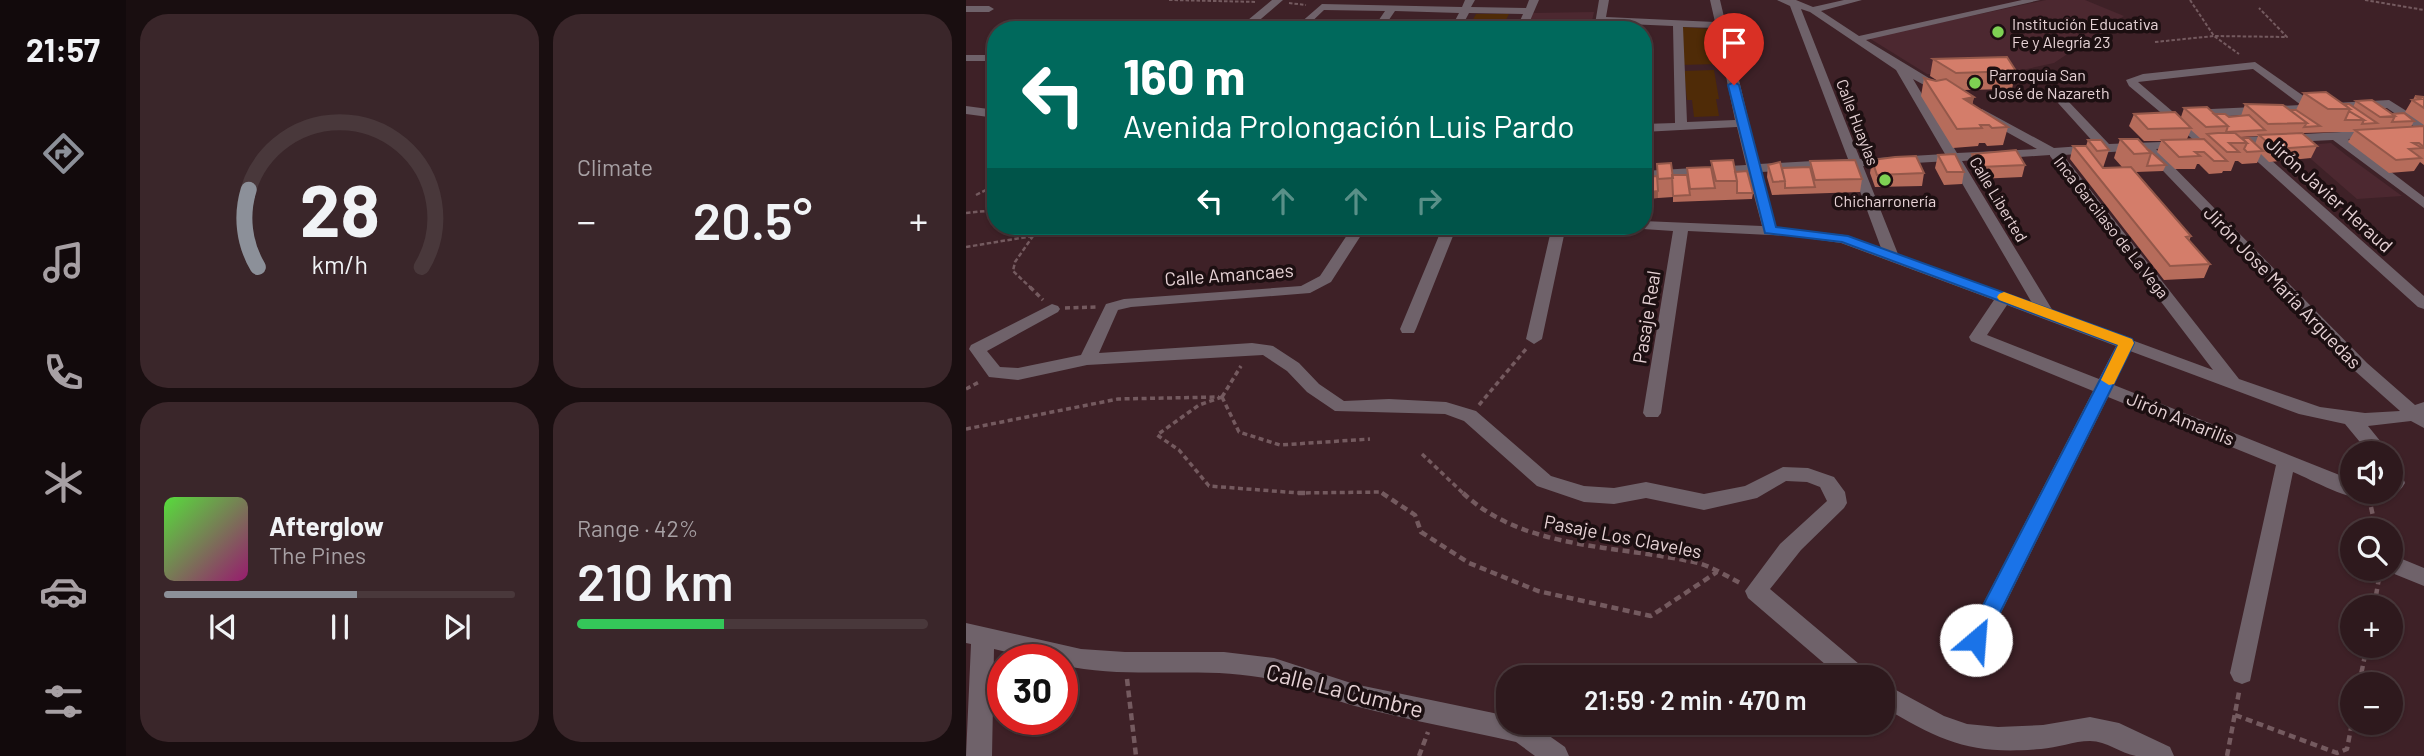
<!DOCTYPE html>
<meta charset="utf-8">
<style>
:root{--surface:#2e191d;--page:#3a262a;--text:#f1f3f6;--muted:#a7a0a4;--line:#49383b;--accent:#8c9099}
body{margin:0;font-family:Barlow,sans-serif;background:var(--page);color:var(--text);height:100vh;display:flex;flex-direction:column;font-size:26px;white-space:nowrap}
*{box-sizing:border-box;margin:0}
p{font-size:23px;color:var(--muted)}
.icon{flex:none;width:38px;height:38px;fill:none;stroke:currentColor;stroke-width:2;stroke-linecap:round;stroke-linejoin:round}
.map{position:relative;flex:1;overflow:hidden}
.side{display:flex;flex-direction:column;gap:14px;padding:14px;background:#190e10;width:840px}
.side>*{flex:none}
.banner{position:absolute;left:21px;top:21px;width:665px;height:214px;border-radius:28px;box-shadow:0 2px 5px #0004,0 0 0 2px var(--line);background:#00695c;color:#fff;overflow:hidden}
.controls{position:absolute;left:1374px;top:441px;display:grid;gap:14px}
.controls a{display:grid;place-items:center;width:63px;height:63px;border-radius:50%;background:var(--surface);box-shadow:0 2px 5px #0004,0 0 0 2px var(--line);font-size:35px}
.speed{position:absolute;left:21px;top:644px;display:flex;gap:14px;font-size:35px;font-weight:700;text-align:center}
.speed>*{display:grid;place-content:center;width:91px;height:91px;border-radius:50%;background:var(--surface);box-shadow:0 2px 5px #0004,0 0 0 2px var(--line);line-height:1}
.speed .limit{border:10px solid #d22;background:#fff;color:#111}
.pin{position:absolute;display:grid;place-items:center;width:60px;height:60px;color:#fff;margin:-72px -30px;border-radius:50% 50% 50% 0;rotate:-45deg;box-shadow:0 0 7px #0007}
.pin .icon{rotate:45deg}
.me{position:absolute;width:77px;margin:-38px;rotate:27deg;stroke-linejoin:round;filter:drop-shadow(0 0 5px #0008)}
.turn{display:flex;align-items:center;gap:24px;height:147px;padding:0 21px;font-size:32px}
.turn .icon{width:91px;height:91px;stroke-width:2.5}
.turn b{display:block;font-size:49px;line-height:60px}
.lanes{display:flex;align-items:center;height:66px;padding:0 21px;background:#0003;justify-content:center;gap:35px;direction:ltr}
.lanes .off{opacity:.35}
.big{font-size:52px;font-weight:600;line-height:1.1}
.side .widget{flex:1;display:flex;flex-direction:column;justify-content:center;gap:10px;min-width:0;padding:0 24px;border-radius:28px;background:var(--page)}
.side .dial{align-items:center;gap:0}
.dial svg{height:182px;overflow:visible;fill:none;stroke:var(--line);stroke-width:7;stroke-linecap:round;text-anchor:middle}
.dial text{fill:var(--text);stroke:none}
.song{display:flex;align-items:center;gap:21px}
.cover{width:84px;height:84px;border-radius:10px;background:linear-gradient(135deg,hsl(110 70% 55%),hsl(320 70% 35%))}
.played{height:7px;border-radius:4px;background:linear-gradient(90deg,var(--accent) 55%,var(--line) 55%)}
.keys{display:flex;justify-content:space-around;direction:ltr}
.heat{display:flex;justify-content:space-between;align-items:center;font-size:38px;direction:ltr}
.charge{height:10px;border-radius:5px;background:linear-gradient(90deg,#34c759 42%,var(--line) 0)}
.side .tiles{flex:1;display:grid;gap:14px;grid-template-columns:repeat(2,1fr)}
.trip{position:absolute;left:530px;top:665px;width:399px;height:70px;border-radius:28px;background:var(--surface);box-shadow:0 2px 5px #0004,0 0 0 2px var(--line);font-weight:600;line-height:70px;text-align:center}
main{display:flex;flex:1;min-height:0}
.menu{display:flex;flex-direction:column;width:126px;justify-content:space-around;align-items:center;background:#120a0c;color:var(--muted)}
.menu .icon{width:49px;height:49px}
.menu .selected{color:var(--accent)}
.menu b{font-size:32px;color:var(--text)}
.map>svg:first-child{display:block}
</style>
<main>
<nav class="menu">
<b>21:57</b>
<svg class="icon selected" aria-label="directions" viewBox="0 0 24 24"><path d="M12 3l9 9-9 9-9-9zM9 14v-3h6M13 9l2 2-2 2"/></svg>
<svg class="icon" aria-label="music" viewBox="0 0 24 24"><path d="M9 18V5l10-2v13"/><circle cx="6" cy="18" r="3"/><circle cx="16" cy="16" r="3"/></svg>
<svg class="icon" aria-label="phone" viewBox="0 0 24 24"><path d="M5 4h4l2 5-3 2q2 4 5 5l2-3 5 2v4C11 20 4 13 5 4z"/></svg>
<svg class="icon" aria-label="climate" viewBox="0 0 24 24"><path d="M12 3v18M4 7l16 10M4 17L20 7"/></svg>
<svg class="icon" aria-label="car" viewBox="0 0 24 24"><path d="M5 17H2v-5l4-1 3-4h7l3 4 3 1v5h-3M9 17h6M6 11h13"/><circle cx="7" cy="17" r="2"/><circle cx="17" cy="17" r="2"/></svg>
<svg class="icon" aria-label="filters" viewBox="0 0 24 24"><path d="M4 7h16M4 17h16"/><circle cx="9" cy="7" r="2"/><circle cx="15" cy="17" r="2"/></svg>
</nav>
<section class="side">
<div class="tiles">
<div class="widget dial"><svg viewBox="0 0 100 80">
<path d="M14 69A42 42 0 1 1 86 69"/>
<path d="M14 69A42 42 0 0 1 10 35" stroke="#8c9099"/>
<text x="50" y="56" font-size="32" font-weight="700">28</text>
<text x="50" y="72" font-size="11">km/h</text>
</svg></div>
<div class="widget"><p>Climate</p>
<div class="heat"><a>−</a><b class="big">20.5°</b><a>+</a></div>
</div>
<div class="widget">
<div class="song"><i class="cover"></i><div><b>Afterglow</b><p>The Pines</p></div></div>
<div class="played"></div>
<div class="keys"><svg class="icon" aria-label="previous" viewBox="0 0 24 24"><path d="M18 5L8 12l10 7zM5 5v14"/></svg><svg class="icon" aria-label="pause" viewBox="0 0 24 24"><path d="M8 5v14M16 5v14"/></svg><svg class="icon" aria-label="next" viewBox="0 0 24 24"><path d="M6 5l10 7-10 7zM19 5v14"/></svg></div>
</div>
<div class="widget"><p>Range · 42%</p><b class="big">210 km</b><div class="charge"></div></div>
</div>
</section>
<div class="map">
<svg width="1458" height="756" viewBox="0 0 1458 756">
<rect width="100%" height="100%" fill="#3e2127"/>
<path fill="#4c2830" d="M1080,0h39l39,16 -70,47 -50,11h-77l-58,-36z
M628,12l-4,18h-64l6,-17z
M1365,143l15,12 56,41 -45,3 -61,-53z"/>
<path fill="#4f2b07" d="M510,14h33l-8,16h-34z
M717,27l27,2 7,35 -37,1z
M748,70l5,29h-3l3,17 -25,1 -2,-17h-5l-3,-29z"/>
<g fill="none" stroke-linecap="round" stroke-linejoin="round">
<path stroke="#745a5f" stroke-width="2" stroke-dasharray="3.5 2" stroke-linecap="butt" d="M203,0l88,2
M1224,0l24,36 25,18
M1399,0l59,10
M323,3l17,2
M1189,42l59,-6 73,1 -28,-29"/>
<path stroke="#745a5f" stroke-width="2.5" stroke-dasharray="4.5 2.5" stroke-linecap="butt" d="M10,195l20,-10
M0,213l30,-3
M0,247l67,-11
M66,289l-19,-18 2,-9 18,-26"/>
<path stroke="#745a5f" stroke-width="3.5" stroke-dasharray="5 3.5" stroke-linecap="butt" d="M64,287l13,13
M99,308l31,-1
M0,389l15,-8
M256,397l-23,8 -42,30 22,15 30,36 90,7 82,-1 4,3
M256,397l17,35 41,13 90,-6
M256,397l19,-31
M513,405l47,-56
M0,429l152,-30 101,-2
M456,454l43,41"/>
<path stroke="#745a5f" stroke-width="4.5" stroke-dasharray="7 4.5" stroke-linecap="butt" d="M332,493h9
M416,493l33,22 6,17 48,31 69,28 113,25 66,-44
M497,493c61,58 158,52 235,70 15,4 30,14 44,21
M1405,507l5,23
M1408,607l5,-29
M161,679l9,77
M1393,684l8,-38
M1269,715l102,38 10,-4 5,-26
M453,756l9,-24
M1261,756l12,-64"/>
<path fill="#6f626a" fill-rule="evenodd" d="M306,0h11l-35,30h-12z
M499,0h10l-4,7 55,1 3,-8h10l-13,30h-10l7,-16 -54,-1 -9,17h-10l9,-17 -64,-2 -13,19h-10l13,-19 -61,-1 -21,20h-11l30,-26 140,3z
M633,0h10l-3,17 109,5 -5,-22h10l39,164 89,-5 -58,-153 -13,-6h19l17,7 31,-7h18l-41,11 38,25 163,-36h18l-174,40 81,49v4h-8l-26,-14 44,74 80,-4 -59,-33v-6l4,-1 72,39 42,-3 -38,-42 6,-4 4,2 41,43 78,-3v6l-31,2 211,214 48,42 9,-3v26l-13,-7 -43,5 22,27h-21l-24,-29 -46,-10 -169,-63 -16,34 238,95v12h38v-34l7,2 8,23c-22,39 -81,2 -112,-11l-43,209 -8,3 -8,-3 -4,-8 46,-208 -168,-68 -124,250 -8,3 -8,-3 -3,-7 3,-7 125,-242 -122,-50 -2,-4 25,-37 -153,-57 -49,-7 -104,-5 -27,182 -3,4h-12l-3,-4 30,-182 -30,-2 -7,-3h7v-5l119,5 -14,-53 -105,6v-8l103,-6 -9,-38 -94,5v-8l32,-1 -2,-97 -68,-3 -1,7h-10zM835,9l9,3 86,58 49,84 -85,5zM717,27l33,1 19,92 -48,2zM1177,150l212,221 45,40 -35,2 -45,-6 -81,-28 -176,-224zM1084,155v1l163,214 -160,-59 -91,-150zM983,161l83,142 -134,-49 -35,-88zM885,167l30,81 -37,-13 -68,-8 -15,-55zM1041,305l109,41 -17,33 -112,-44z
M0,6h23l5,3 -5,3h-23z
M0,55h30v6h-30z
M1289,62l60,42 74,-4 35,22v13l-76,4 76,58v11l-91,-68 -80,4 171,152v13l-6,-2 -179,-162 -11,1 -6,-4 6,-4 188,-10 -29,-20 -198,10 -6,-4 6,-4 112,-5 -48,-36 -115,13 68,58 2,3 -6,4 -73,-61 -3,-6 17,-6z
M0,106l30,4v8l-30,-4z
M387,226h14l-36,56 -21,11 -179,14 -13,3 -19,43 153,-10 21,3 26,17 20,21 25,17 45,-2 57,3 30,9 75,65 33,10 30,2 32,-6 58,12 41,-8 38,-19 25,1 26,9 11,15 2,11 -3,5 -43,42 -31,39 95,80 4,8h-29l-92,-79 -3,-7 35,-47 47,-43 -7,-14 -13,-5 -21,-1 -29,17 -53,12 -58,-12 -32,6 -30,-2 -47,-16 -73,-65 -19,-7 -110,-3 -28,-19 -20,-21 -24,-16 -176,10 -69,15 -29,-3 -20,-28 2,-4 81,-41 6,2 2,3 -2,3 -71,39 13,16 18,1 63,-13 25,-51 18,-5 177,-13 19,-10z
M477,226h14l-41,103 -2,4h-12l-2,-4z
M586,226h14l-24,113 -8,5 -8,-5z
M1424,554l34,14v18l-42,-17h8z
M0,623l115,26 44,3h99l50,6 80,26 154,32v7h23l34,24 4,9h-34l-19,-14c-53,-12 -108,-22 -161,-36 -27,-7 -53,-20 -81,-26 -69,-16 -142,1 -212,-15v-5h-23l-45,-11 -2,107h-26l5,-112 -5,-1z
M917,683l61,33 23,8 31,3 45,-2 47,-8 29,6 51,24 4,9c-12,0 -27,0 -38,0 -16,-3 -29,-15 -46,-15 -16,0 -33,7 -49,8 -71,6 -98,-7 -158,-42z"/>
</g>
<path fill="#b66c5b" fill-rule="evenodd" d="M967,59l83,12 -4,18 -49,1 11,7 -2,8 36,22 -5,18 -16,1 -2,-3h-6l-1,3 -25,2 -32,-52 3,-18 12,3h2l-8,-5z
M1338,93l49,14 3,-6 36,13 22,7 -3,6 13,-1v39l-4,-3 -6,9 -25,2 -41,-31 6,-10h-16l-36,1 15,13 -6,12 -42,4 -8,-8 -4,9 -15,1 -4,-3h-3l-4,10h-8l-1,2 -13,1 -10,-10h-2l-2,5h-20l-18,-17 4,-11h-17l-15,-15 5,-12 47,3 3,-9 45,9 12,-1 4,-12 45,6h6zM1225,130l10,9h-14zM1292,136l-3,8 -15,-7z
M1449,96l9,1v28l-19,-13 7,-12h1z
M1154,139l28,11 18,15 -3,6 -27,1 55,64 -2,5 21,23 -6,14 -40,2 -94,-121 3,-13h13l2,-6 21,10 -6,18 19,-1 -8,-9z
M1006,154l53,11 -3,12 -45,2 -8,-13z
M972,155l26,17 -2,12 -18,1 -9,-17z
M906,160l52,13 -2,13 -47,1 -5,-14z
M745,161l24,11 18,21 -1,6 -79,3v-5l-30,2v-22l44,-2v-7l24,-1z
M844,161l52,18 -2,13 -88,3 -5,-18 1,-12 14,3 28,-1z"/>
<path fill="#94584a" d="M1008,97l-4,17 -6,-15z
M692,191v7l-15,1v-6z"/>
<path fill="#d47d6a" stroke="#94584a" stroke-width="2" d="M606,27h11v3h-11z
M1041,57l9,14 -60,2 -23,-14z
M958,78l12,3 10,-2 28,18 -10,2 44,28 -16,1 -3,-3h-9l2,3 -25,1z
M1360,92l24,17h-22l-24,-16z
M1449,96l9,1v11l-12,-8 9,-1z
M1406,100l23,16 -15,1 -24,-16z
M1279,104l38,1 24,18 -39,1z
M1378,104h5l28,19 -15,1 2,-4 -15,-9 1,-2z
M1241,107l21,19 -22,1 -22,-19z
M1324,110h6l24,16 -16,1 3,-4z
M1383,111l15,9h-19z
M1209,112l16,16 -43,1 -14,-15z
M1438,113l10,8 -22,1 3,-6 -3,-2z
M1248,114h11l4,3 20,-2 16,15 -39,2 2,-6z
M1458,126v21l-5,-4h-6l9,5 -13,1 12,9 -25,2 -41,-30z
M1252,133h17l12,10h-18l10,9h-12l-20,-18z
M1336,133l15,13 -42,3 -16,-14z
M1276,138h7l14,13 -16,1 -3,-3 3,-6z
M1154,139h18l13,14 -17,1z
M1238,139l23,22h-13l-10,-9h-9l5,4 -21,1 -17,-17z
M1122,140h13l8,10 -12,1z
M1107,146h13l17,22 28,-1 60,69 -5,1 24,27 -40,2z
M1050,150l9,15 -45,2 -8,-13z
M1182,150h1l17,15 -19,1 4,-13z
M989,154l9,18h-17l-9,-17z
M950,156l8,17 -47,2 -5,-15 23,-3z
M767,160l4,21h-21l-5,-20z
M889,160l7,19 -47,1 -5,-19z
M814,162l5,19 -12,1 -5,-17z
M705,163l2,15 -15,1 -1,-15z
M745,167l4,21 -25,1 -3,-21z
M844,167l5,20 -30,1v-7l-3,-13z
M781,171l6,22h-16v-12l-2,-9z
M706,175h15l3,20 -17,1z
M691,176l1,15 -15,2v-16z"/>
<path fill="#1a73e8" stroke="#114b97" stroke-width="2" d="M768,82l5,3 37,142 72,9 284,103 2,4 -151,304 -7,3 -8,-3 -3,-7 153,-295 -276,-103 -77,-9 -37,-148z"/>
<path fill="#f59e0b" d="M1038,292l128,47 2,4 -20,41 -5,1 -8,-5 17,-35 -119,-45 -2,-3 2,-3z"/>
<g fill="#7ed153" stroke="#1c0f11" stroke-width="2.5">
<circle cx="1032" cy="32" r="7"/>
<circle cx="1009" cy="83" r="7"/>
<circle cx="919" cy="180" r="7"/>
</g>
<g text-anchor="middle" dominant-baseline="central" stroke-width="7" stroke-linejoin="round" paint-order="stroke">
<g font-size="16" fill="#e6d2d5" stroke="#1c0f11" text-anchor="start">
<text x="1046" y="23">Institución Educativa<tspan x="1046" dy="18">Fe y Alegría 23</tspan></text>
<text x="1023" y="74">Parroquia San<tspan x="1023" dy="18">José de Nazareth</tspan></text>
<text x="919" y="200" text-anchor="middle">Chicharronería</text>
</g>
<g font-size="16" fill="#e6d2d5" stroke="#1c0f11">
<text transform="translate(892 122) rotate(69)">Calle Huaylas</text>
<text transform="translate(1033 199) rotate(59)">Calle Liberted</text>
<text transform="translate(1146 227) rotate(52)">Inca Garcilaso de La Vega</text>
</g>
<g font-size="19" fill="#e6d2d5" stroke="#1c0f11">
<text transform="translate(1364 194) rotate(42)">Jirón Javier Heraud</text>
<text transform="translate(263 274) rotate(-4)">Calle Amancaes</text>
<text transform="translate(1317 287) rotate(46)">Jirón Jose María Arguedas</text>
<text transform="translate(680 317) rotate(-81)">Pasaje Real</text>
<text transform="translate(1215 418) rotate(22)">Jirón Amarilis</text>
<text transform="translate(657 536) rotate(11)">Pasaje Los Claveles</text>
</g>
<g font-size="23" fill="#e6d2d5" stroke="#1c0f11">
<text transform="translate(379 690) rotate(14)">Calle La Cumbre</text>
</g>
</g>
</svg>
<div class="controls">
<a><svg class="icon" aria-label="sound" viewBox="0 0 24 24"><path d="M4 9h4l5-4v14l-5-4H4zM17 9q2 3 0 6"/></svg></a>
<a><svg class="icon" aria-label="search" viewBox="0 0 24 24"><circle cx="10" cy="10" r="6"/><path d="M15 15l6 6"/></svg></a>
<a>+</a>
<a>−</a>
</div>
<div class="speed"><div class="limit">30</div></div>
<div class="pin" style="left:768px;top:85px;background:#d93025"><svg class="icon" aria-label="arrive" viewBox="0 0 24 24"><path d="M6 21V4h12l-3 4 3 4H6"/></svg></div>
<svg class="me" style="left:1010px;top:640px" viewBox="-20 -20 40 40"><circle r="19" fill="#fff"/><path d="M0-13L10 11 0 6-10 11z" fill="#1a73e8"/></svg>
<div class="trip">21:59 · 2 min · 470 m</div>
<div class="banner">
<div class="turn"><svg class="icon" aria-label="left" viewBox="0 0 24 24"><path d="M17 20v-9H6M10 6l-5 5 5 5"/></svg><div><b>160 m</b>Avenida Prolongación Luis Pardo</div></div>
<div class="lanes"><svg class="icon" aria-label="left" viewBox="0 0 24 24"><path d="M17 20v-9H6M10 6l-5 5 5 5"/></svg><svg class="icon off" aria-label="ahead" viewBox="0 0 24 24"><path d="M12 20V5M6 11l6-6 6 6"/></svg><svg class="icon off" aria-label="ahead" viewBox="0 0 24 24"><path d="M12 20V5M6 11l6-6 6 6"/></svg><svg class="icon off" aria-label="right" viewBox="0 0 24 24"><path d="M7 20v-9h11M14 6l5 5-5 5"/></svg></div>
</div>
</div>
</main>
